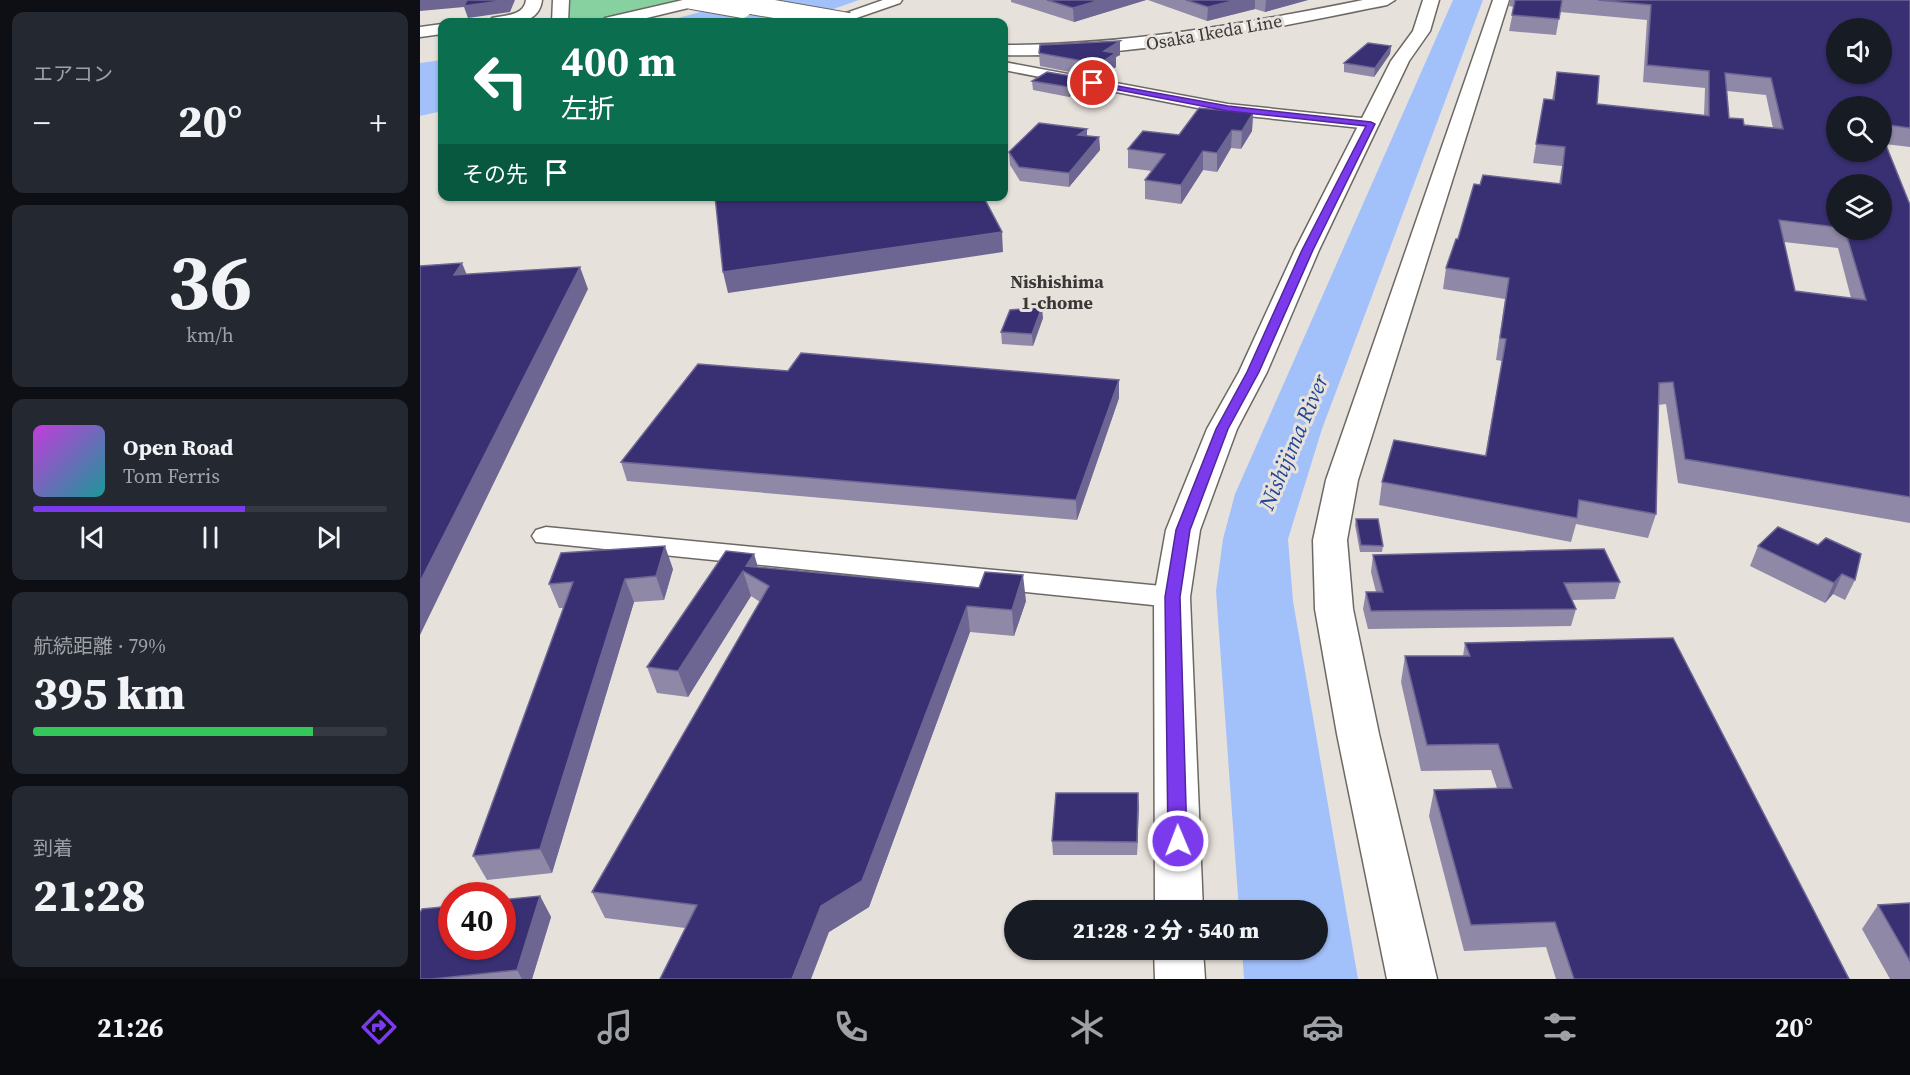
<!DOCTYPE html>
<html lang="ja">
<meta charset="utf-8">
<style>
:root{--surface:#171b24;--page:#242831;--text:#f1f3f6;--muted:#9ea1a6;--line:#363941;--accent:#7c3aed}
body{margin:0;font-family:"Source Serif 4","Noto Sans JP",serif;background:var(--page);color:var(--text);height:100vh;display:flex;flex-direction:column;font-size:22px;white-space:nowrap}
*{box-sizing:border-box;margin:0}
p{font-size:20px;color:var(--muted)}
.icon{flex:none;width:33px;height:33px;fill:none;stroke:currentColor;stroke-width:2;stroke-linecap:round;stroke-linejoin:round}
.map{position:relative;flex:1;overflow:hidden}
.panel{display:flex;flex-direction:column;gap:12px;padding:12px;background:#0d0f14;width:420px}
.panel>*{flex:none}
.guide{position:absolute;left:18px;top:18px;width:570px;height:183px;border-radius:12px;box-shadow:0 2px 4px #0004;background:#0b6e4f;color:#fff;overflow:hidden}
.tools{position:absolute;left:1406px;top:18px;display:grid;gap:12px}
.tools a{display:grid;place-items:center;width:66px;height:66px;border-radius:50%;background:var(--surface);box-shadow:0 2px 4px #0004;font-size:30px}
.speed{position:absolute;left:18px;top:882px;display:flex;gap:12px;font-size:30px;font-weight:700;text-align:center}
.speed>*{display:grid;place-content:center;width:78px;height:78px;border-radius:50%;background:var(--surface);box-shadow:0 2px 4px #0004;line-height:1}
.speed .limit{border:9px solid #d22;background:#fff;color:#111}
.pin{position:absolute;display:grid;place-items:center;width:51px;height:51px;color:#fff;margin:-26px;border:3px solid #fff;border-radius:50%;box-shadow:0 2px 6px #0007}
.me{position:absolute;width:66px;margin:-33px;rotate:359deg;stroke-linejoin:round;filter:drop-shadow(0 0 4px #0008)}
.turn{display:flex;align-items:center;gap:21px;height:126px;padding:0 24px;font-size:27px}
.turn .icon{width:78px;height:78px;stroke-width:2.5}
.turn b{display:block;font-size:42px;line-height:51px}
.then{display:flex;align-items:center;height:57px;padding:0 24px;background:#0003;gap:12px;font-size:22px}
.big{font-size:45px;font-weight:800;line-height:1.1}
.panel .widget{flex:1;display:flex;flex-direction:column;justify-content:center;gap:9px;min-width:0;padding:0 21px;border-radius:12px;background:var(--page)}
.panel .dial{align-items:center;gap:0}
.dial b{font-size:78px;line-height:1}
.song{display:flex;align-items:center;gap:18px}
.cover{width:72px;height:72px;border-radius:9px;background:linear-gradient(135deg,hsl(290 70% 55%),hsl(180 70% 35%))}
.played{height:6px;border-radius:3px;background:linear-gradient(90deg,var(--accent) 60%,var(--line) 60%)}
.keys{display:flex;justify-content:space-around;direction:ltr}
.heat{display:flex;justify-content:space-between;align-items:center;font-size:33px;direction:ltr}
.charge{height:9px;border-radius:4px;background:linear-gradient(90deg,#34c759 79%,var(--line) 0)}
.trip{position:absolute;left:584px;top:900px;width:324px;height:60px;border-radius:30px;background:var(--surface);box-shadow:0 2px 4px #0004;font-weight:800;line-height:60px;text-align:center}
.tabs{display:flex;height:96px;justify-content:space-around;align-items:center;background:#090b0e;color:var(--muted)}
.tabs .icon{width:42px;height:42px}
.tabs .selected{color:var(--accent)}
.tabs b{font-size:27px;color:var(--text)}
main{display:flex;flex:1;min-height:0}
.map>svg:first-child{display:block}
</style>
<main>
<section class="panel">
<div class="widget"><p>エアコン</p>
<div class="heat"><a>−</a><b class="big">20°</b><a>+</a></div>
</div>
<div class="widget dial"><b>36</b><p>km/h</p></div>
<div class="widget">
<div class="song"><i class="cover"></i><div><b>Open Road</b><p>Tom Ferris</p></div></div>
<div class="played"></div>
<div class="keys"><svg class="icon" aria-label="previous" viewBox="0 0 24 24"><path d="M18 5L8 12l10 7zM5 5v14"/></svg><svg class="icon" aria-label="pause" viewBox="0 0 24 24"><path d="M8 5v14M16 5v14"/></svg><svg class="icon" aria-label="next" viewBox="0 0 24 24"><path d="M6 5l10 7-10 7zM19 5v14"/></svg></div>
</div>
<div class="widget"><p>航続距離 · 79%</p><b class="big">395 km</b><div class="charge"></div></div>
<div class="widget"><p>到着</p><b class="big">21:28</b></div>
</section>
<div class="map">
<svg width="1490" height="979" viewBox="0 0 1490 979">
<rect width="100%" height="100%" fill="#e7e1db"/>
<path fill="#86d19f" d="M148,0h124l-93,22h-33z"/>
<path fill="#a2c1fa" d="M325,0h114l-63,22h-133z
M1033,0h30l-161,429 -34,110 5,62 65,378h-114l-2,-29h75v-40h-78l-23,-319 7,-52 12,-45z
M22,60v51l-22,5v-53z"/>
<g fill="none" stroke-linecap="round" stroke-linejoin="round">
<defs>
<path id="minor" d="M463,0h19l-2,3 -55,19h-18l2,-3z
M584,62l224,42 143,15 8,5 -8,5 -143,-15 -224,-44z
M126,527l626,60 11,3 4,7 -4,7 -11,3 -636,-65 -4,-6 4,-6z"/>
<path id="tertiary" d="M106,0h16c-3,26 -33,24 -52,22l2,-4c13,-3 32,-2 34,-18z
M133,0h16l-1,22h-16z
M263,0h28l-2,3 -79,19h-27l2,-4z
M1003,0h16l-9,31 -21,30 -90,189 -52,122 -30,57 -37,101 -10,67 13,313h-48l-1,-313 12,-67 41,-101 32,-57 56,-122 96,-189 22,-30z
M1073,0h16l-151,480 -11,60 6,69 26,125 58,245h-50l-50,-245 -22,-125 -2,-69 13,-60z
M22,24v10l-22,3v-10z
M734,950h49l2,29h-50z"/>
<path id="primary" d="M943,0h32l-8,5c-126,25 -254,54 -383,50v-10c122,0 239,-21 359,-45z"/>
</defs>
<use href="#minor" stroke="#6d6863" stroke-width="3"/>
<use href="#tertiary" stroke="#6d6863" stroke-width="3"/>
<use href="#primary" stroke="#6d6863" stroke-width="3"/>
<use href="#minor" fill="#fff" fill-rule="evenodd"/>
<use href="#tertiary" fill="#fff" fill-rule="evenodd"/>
<use href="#primary" fill="#fff" fill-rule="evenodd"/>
<defs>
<path id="primary-bridge" d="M271,0l51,9
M302,0l127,22"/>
</defs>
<use href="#primary-bridge" stroke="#6d6863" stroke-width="20" stroke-linecap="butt"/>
<use href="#primary-bridge" stroke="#fff" stroke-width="18"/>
</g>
<path fill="#9088a7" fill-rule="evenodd" d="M591,0h135l-72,22 -63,-20z
M728,0h160l-43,12 -10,-3 -48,12z
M1090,0h400v147l-25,-3 25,61v318l-232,-40 -12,-79 -8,1 -2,109 -8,24 -72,-14 -5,18 -192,-37 3,-23 103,-26 17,-95 -6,-1 9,-61 -62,-10 3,-21 34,-83 79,-1 3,-18 -29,-3 11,-64 8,1 5,-28 40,32 107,11 1,-27 -62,-6 4,-62 -87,-8 -4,23 -47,-4 5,-24 -5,-1zM1307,91l39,4 7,33 -29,-3 -15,-7zM1461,106v46h-45zM1416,184l45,46h-45zM1364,242l54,6 13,50 -56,-7z
M971,46l-1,8 -16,23 -30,-5v-9z
M619,53l81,2 -4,2v10l-17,11 -59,-12z
M612,81l51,7 -14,9 -36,-7z
M833,113l-1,18 -11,18 -10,-1 -14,24 -14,-2 -22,34 -36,-5v-19l7,-9 -24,-3v-19z
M667,136l12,1 1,13 -31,37 -49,-6 -10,-16 -1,-13z
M623,318l-10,28 -31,-2 -1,-12z
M699,398l-42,122 -450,-39 -6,-19z
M936,519l27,27 -1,6h-22l-5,-27z
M1398,545l37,35 -10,20 -12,-6 -8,9 -75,-37 8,-20z
M334,554l4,13 268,34 -12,35 -44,-4 -101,275 -40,25 -144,-4 -80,-10 -13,-26 168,-290 -9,-6 -63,101 -31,-4 -10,-26z
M953,555l247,27 -5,17 -43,1 4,9 -5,17 -203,3 -5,-20 3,-17h10l-5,-20z
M253,569l-9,31 -30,2 -82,271 -65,7 -14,-24 91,-248h-5l-10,-24z
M1045,643l384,336h-293l-10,-32 -82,4 -35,-135 5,-26 63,-2 -6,-18 -70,1 -20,-89 4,-26h58z
M718,793l-1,62h-84l-1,-14z
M120,896l11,21 -19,62h-112z
M1490,903v76h-20l-28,-50 16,-24z"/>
<path fill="#6d6592" d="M0,0h95l-5,12 -42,6 -4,-11 -44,4z
M680,0h46l-72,22 -1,-14z
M816,0h19v9l-48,12 1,-14z
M846,0h42l-43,12z
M700,41v14l-4,2v10l-17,11v-14l5,-13z
M971,46l-1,8 -16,23 1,-9z
M663,78v10l-14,9v-10z
M833,113l-1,18 -11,18 1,-18z
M667,129v13l-9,-7z
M812,130l-1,18 -14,24v-19z
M679,137l1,13 -31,37v-14z
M783,151v19l-22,34v-19z
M582,232l1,20 -275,41 -5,-21z
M42,263l9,22 -17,-10z
M160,267l8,22 -168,346v-53z
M622,307l1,11 -10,28 -1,-12z
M699,380v18l-42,122 -1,-20z
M245,546l8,23 -9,31 -8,-24z
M334,554l7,25 -15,-13z
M323,571l8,25 -63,101 -10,-26z
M1422,574l-9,20 -8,9 9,-20z
M603,575l3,26 -12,35 -2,-26z
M205,579l9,23 -82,271 -12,-24z
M547,606l3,26 -101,275 -40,25 -18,47h-19l29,-73z
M718,793l1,14 -2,48v-13z
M120,896l11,21 -19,62h-10l-5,-9z"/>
<path fill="#393073" stroke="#6d6592" stroke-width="1.5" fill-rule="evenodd" d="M47,0h40l-43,6z
M627,0h53l-27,8z
M766,0h50l-28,7z
M1095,0h47l-3,19 -47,-4z
M1178,0h312v128l-29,-4v-18h-45v46h45v-19l29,72v292l-225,-38 -12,-77 -14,1 -3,131 -77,-14 -2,18 -195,-36 12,-42 92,16 20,-117 -6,-1 9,-60 -63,-10 10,-29h2l16,-55 6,1 3,-10 78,9 4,-37 -29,-3 8,-45 10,1 3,-28 42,4 -2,28 112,12v-45l-62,-6 4,-60zM1416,28h45v46h-45zM1305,73l46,5 12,51 -39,-4 -1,-6 -14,-1zM1416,184h45v46h-36l21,70 -71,-9 -16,-71 57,7z
M700,41l-16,10 12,2 -17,11 -60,-11 1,-8z
M948,43l23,3 -16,22 -31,-5z
M627,72l36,6 -14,9 -37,-6z
M779,108l54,5 -11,18 -10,-1 -15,23 -14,-2 -22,34 -36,-5 20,-26 -37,-5 15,-18 36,4z
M619,123l48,6 -9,6 21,2 -30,36 -50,-6 -10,-15z
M295,196h268l19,36 -279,40z
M42,263l-8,12 126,-8 -160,315v-316z
M622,307l-10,27 -31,-2 9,-22z
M381,353l318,27 -43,120 -455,-38 77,-98 90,7z
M936,519h22l5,27 -22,-1z
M1358,527l40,18 8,-7 35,16 -6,26 -13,-6 -8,9 -76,-37z
M245,546l-9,30 -31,3 -85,270 -67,7 100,-274 -24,2 12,-31z
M1184,549l16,33 -56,1 12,26 -205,2 -5,-19h17l-10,-37z
M306,551l28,3 -8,12 233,22 6,-16 38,3 -11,35 -45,-4 -105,275 -41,25 -29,73h-132l37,-74 -105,-13 177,-306 -26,-15 -65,100 -31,-4z
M1253,638l176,341h-275l-19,-57 -84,3 -37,-135 78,-2 -14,-44 -71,1 -22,-89h65l-5,-13z
M636,793h82l-1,49 -85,-1z
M120,896l-23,74 -85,9h-12v-66l2,-4 30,-3v40h50v-46z
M1490,903v58l-32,-56z"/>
<path fill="#7c3aed" stroke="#51269a" stroke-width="1.5" d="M670,81l138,25 143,16 4,2 -62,126 -54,122 -31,57 -38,101 -10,67 7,244 -3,6 -6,2 -7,-2 -3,-6 -3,-244 11,-67 40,-101 31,-57 55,-122 64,-124 -138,-15 -135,-26h-3z"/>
<g text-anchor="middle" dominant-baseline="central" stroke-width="6" stroke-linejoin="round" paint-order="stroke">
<g font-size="18" fill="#3a3836" stroke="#e7e1db">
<text transform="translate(794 32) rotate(-10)">Osaka Ikeda Line</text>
</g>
<g font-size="18" font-weight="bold" fill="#3a3836" stroke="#e7e1db">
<text x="637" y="281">Nishishima<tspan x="637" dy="21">1-chome</tspan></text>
</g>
<g font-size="22" font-style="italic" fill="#1e4596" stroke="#e7e1db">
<text transform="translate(873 442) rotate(-67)">Nishijima River</text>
</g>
</g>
</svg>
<div class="tools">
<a><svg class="icon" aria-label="sound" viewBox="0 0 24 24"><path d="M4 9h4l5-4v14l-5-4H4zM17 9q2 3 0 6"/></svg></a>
<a><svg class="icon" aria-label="search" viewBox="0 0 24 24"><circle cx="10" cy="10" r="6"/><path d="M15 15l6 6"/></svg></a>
<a><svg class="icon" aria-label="layers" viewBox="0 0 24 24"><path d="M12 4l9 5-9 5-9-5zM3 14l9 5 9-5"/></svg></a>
</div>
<div class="speed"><div class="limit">40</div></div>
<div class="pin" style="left:673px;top:83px;background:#d93025"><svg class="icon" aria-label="arrive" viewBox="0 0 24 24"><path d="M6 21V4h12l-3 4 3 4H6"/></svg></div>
<svg class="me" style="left:758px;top:841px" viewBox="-20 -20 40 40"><circle r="17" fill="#7c3aed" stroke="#fff" stroke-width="3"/><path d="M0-11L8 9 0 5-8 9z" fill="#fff"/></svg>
<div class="trip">21:28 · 2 分 · 540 m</div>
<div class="guide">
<div class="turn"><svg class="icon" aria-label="left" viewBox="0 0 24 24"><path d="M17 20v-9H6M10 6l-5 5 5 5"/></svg><div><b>400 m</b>左折</div></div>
<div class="then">その先<svg class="icon" aria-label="arrive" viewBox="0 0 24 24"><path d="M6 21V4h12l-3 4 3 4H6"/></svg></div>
</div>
</div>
</main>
<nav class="tabs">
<b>21:26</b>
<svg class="icon selected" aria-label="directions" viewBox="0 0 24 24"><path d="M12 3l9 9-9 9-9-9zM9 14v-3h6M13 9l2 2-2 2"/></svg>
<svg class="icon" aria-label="music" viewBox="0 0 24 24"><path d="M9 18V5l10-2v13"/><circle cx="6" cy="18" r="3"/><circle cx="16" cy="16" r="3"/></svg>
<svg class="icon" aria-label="phone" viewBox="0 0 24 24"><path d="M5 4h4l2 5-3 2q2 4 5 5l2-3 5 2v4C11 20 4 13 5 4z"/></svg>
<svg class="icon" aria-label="climate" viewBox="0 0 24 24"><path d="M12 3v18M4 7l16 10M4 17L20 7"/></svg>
<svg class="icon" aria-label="car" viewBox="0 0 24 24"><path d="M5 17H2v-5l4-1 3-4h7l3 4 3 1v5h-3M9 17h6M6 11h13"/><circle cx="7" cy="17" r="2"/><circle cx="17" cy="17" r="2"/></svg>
<svg class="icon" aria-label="filters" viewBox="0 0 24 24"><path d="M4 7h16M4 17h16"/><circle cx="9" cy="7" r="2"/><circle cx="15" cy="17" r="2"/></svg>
<b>20°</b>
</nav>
